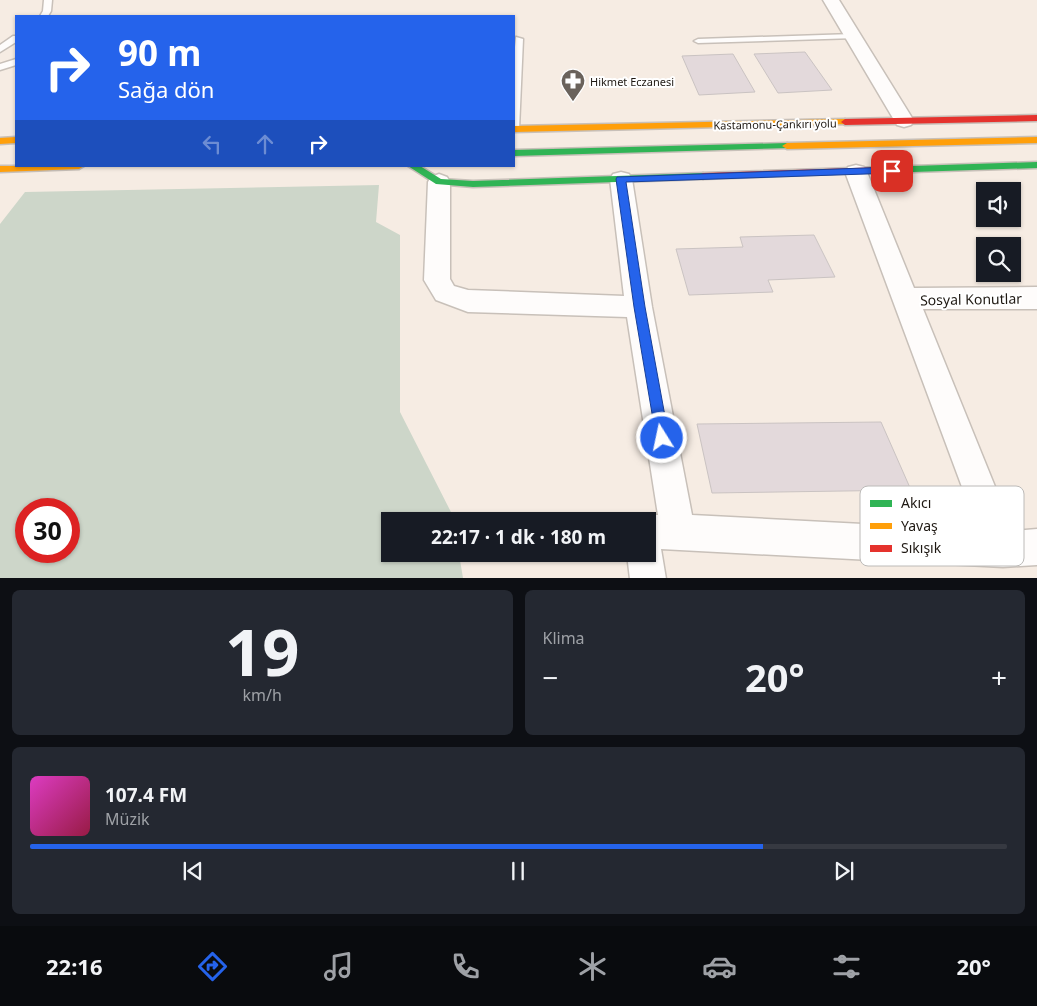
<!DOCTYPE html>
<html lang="tr">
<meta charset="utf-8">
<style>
:root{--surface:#171b24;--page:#242831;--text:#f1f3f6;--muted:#9ea1a6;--line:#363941;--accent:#2563eb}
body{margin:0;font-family:"Noto Sans",sans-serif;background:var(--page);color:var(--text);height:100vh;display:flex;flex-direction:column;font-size:19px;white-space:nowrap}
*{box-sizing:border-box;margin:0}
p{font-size:16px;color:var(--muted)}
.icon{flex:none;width:28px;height:28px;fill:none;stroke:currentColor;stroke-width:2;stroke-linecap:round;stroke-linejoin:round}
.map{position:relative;height:578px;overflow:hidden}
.sheet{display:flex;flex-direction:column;gap:12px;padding:12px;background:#0d0f14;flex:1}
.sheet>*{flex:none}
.hud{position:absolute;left:15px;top:15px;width:500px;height:152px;border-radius:0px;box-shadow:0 1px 4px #0004;background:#2563eb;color:#fff;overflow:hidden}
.fabs{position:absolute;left:976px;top:182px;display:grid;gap:10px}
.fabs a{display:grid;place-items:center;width:45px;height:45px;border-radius:0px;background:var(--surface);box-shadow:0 1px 4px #0004;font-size:25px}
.speed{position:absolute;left:15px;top:498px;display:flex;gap:10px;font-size:25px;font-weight:700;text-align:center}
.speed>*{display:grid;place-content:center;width:65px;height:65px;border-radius:50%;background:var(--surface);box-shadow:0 1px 4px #0004;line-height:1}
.speed .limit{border:8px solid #d22;background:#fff;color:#111}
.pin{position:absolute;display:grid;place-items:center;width:42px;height:42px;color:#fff;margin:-21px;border-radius:10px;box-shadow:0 2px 8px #0006}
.me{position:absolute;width:55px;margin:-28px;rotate:350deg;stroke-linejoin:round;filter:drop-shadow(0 0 4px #0008)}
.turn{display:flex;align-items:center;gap:18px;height:105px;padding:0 20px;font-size:22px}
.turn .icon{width:65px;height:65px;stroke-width:2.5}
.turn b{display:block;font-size:35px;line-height:42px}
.lanes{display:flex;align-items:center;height:48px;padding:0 20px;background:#0003;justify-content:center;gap:25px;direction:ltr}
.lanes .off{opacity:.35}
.big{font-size:38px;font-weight:700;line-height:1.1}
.sheet .widget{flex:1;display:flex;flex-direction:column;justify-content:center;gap:8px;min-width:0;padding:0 18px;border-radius:8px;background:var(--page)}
.sheet .dial{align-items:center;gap:0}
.dial b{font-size:65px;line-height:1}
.song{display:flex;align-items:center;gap:15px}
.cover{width:60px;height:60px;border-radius:8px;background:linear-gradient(135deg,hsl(310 70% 55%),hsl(340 70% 35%))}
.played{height:5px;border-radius:2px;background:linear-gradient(90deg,var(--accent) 75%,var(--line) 75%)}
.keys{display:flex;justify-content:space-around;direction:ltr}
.heat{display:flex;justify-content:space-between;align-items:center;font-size:28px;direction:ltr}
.sheet .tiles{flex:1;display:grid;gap:12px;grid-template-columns:1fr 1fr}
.widget:last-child{grid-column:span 2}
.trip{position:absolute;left:381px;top:512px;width:275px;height:50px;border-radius:0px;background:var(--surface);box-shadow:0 1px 4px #0004;font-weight:700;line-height:50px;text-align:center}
.tab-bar{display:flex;height:80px;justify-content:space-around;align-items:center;background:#090b0e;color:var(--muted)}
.tab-bar .icon{width:35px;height:35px}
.tab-bar .current{color:var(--accent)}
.tab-bar b{font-size:22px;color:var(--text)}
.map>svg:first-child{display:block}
</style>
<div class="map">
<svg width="1037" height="579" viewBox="0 0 1037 579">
<rect width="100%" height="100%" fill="#f6ece3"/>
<path fill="#cdd6c9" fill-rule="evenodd" d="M379,185l-3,37 24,13v177l53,104 1,5h-64v33h69l4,24h-463v-354l25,-32zM26,509h43v42h-43z"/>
<path fill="#e3d9db" stroke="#cac3c2" d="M805,52l27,38 -54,3 -24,-39z
M733,54l22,38 -56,3 -17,-39z
M814,235l21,42 -67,3 5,12 -84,3 -13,-46 67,-2 -3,-10z
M881,422l30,68 -199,3 -15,-69z"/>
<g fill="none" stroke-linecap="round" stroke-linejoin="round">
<defs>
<path id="lane" d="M44,0h8l-1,11 -3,5h-8l3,-5z
M853,34l4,2 -1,2 -158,5 -4,-2 4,-2z
M13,36h3v6l-16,10v-7z
M516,37l7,2 -4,90 -5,3v-75z
M16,59v6l-16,5v-6z"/>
<path id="street" d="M823,0h16l75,121 -3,4 -7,2 -7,-2z
M856,165l8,2 3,5 47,116 123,-1v22h-114l90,222 24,-2v36l-34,2 -342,-18 5,30h-36l-3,-25h21v-33h-13l1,-1 12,-5h10l-31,-198 -159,-5 -32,-12 -12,-20 4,-98 3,-5 8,-3 8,3 3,5v97l4,7 14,4 156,6 -14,-117 3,-5 8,-2 8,2 3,5 20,128 40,208 286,15 -133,-358 3,-5z"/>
<path id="fast" d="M787,143l3,1v4l-276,8v-6z
M1037,162v6l-154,5 -5,-3 5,-3z
M408,166h12l21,13 32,2 230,-8 5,3 -5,3 -230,8 -37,-3z"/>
<path id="slow" d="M845,119l4,3 -1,2 -334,8v-6z
M16,137v6l-16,1v-6z
M1037,137v6l-250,6 -5,-3 5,-3z
M0,166h84l-5,3 -79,3z"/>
<path id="jam" d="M1037,115v6l-192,4 -4,-3 4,-3z
M883,167l3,1v4l-183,7 -5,-3 5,-3z"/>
</defs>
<use href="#lane" stroke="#c8c0b9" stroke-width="3"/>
<use href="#street" stroke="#c8c0b9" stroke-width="3"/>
<use href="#fast" stroke="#c8c0b9" stroke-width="3"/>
<use href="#slow" stroke="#c8c0b9" stroke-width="3"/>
<use href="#jam" stroke="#c8c0b9" stroke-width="3"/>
<use href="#lane" fill="#fefcfb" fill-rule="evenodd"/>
<use href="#street" fill="#fefcfb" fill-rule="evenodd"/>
<use href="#fast" fill="#30b455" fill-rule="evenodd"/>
<use href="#slow" fill="#ff9f0a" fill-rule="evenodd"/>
<use href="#jam" fill="#e5322d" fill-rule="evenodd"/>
</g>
<path fill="#2563eb" stroke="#184099" d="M892,167l4,1v5l-270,9 19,125 24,131 -2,5 -5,2 -5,-2 -23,-136 -18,-128 1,-2z"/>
<defs>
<symbol id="pharmacy-pin" viewBox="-11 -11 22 30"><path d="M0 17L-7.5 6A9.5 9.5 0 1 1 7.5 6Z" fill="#6a625b" stroke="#fff"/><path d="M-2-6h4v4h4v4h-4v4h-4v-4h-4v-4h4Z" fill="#fff"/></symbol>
</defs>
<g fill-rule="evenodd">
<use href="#pharmacy-pin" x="559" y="67" width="28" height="38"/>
</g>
<g text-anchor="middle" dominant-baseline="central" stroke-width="4" stroke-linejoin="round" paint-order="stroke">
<g font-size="11" fill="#1e1812" stroke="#fff" text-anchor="start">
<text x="590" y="81">Hikmet Eczanesi</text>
</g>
<g font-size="11" fill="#1e1812" stroke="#fff">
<text transform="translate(775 124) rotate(-1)">Kastamonu-Çankırı yolu</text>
</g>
<g font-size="14" fill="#1e1812" stroke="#fff">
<text transform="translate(971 299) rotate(-1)">Sosyal Konutlar</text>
</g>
</g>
<rect x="860" y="486" width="164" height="80" rx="8" fill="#fff" stroke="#bcbab8" stroke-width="1"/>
<rect x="870" y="500" width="22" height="7" fill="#30b455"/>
<rect x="870" y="523" width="22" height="6" fill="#ff9f0a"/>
<rect x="870" y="545" width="22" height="7" fill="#e5322d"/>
<g font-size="14" fill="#1e1812">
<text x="901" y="508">Akıcı</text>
<text x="901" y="531">Yavaş</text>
<text x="901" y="553">Sıkışık</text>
</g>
</svg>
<div class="fabs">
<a><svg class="icon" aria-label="sound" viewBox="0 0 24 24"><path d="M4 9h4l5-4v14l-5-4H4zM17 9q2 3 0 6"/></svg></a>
<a><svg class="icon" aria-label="search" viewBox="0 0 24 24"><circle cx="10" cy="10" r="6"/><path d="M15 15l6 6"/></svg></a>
</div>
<div class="speed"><div class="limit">30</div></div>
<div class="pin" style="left:892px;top:171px;background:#d93025"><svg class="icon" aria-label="arrive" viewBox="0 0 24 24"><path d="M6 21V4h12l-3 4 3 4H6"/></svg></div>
<svg class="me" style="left:662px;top:438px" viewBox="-20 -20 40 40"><circle r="17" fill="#2563eb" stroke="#fff" stroke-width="3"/><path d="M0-11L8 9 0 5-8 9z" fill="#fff"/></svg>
<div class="trip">22:17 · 1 dk · 180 m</div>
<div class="hud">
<div class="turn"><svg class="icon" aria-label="right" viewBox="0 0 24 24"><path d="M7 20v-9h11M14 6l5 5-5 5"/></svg><div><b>90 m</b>Sağa dön</div></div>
<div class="lanes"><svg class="icon off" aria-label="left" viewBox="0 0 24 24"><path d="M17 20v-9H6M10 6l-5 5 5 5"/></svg><svg class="icon off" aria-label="ahead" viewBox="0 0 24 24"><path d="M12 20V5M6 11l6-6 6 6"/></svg><svg class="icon" aria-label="right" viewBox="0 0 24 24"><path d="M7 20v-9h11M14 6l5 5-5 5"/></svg></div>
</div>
</div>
<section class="sheet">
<div class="tiles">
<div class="widget dial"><b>19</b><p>km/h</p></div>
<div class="widget"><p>Klima</p>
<div class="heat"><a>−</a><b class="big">20°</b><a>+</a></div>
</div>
<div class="widget">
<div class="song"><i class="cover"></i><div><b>107.4 FM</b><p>Müzik</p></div></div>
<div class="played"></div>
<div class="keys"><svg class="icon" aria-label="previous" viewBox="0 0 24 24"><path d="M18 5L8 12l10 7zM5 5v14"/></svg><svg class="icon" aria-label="pause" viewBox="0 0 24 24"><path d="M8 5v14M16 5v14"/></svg><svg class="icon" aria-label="next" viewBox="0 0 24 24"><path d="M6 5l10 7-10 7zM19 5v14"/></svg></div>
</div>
</div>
</section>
<nav class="tab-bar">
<b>22:16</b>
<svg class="icon current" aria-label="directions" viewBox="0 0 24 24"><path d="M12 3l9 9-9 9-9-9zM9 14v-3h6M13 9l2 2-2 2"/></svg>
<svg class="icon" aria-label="music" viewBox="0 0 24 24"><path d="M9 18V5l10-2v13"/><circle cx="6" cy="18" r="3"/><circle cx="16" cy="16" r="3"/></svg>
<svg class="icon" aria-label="phone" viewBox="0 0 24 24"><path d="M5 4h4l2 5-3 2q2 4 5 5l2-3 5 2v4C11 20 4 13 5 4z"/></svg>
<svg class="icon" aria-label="climate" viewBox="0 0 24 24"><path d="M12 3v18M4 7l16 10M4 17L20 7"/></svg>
<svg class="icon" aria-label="car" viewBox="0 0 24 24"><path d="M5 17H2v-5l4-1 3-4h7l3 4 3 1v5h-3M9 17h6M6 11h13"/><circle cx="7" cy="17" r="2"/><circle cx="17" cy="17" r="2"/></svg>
<svg class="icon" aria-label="filters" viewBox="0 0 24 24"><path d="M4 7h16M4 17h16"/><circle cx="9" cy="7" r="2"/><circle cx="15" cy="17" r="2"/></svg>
<b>20°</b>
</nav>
